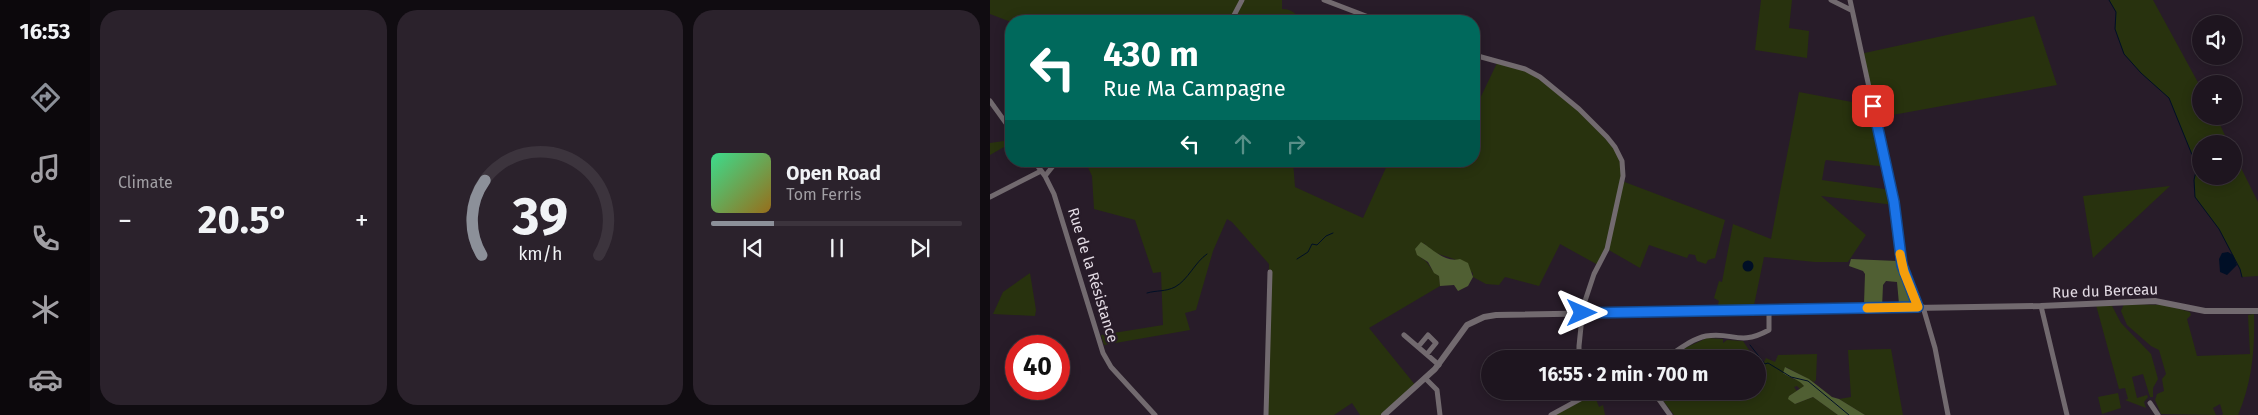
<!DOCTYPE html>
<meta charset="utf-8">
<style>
:root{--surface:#1e151f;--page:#2b222c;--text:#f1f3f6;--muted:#a19fa4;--line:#3c343d;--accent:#8c9099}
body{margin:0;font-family:"Fira Sans",sans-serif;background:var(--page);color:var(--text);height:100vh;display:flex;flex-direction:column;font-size:19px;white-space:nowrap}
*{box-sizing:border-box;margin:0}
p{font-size:16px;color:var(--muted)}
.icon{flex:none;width:28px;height:28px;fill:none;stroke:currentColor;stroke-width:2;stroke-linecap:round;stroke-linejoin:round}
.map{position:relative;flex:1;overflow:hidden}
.drawer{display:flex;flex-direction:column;gap:10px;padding:10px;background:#100c11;width:900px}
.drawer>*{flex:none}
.top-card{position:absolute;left:15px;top:15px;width:475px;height:152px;border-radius:20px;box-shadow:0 2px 12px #0003,0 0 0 1px var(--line);background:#00695c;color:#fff;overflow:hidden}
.tools{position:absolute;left:1202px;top:15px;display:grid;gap:10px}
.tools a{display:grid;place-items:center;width:50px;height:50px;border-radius:50%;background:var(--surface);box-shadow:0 2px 12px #0003,0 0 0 1px var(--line);font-size:25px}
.speed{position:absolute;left:15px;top:335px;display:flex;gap:10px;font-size:25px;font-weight:700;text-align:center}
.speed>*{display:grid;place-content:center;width:65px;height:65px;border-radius:50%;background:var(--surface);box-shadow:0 2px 12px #0003,0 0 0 1px var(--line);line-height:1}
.speed .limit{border:8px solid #d22;background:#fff;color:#111}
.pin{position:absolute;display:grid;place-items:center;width:42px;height:42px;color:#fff;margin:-21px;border-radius:10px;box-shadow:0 2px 8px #0006}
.me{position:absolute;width:55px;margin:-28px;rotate:90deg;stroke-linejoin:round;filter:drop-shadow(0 0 4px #0008)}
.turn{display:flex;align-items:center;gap:18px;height:105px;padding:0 15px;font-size:22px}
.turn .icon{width:65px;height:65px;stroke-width:2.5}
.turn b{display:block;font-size:35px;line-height:42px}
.lanes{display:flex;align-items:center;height:48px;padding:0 15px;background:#0003;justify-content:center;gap:25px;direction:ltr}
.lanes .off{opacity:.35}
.big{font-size:38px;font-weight:700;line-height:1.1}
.drawer .tile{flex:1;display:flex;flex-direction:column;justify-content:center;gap:8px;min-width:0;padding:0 18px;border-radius:20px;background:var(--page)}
.drawer .dial{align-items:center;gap:0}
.dial svg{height:130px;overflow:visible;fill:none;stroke:var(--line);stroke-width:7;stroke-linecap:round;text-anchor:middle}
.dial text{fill:var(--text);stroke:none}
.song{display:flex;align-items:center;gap:15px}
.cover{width:60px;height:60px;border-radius:8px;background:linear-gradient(135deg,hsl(150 70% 55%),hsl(40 70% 35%))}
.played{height:5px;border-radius:2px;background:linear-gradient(90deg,var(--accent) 25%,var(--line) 25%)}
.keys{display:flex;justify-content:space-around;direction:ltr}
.heat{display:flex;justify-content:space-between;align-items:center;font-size:28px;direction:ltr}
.drawer .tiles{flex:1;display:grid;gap:10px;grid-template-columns:repeat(3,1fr)}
.trip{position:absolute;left:491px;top:350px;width:285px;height:50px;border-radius:25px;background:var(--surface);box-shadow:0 2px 12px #0003,0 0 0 1px var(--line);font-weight:700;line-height:50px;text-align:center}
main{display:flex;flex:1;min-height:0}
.tab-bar{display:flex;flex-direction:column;width:90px;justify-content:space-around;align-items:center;background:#0c080c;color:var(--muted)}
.tab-bar .icon{width:35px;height:35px}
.tab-bar .active{color:var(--accent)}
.tab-bar b{font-size:22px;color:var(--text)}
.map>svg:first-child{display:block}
</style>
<main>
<nav class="tab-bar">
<b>16:53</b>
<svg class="icon active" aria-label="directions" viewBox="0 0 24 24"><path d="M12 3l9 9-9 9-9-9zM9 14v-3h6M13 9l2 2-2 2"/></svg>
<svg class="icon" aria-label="music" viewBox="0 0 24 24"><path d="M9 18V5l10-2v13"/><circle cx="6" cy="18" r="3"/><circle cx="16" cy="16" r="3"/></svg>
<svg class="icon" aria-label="phone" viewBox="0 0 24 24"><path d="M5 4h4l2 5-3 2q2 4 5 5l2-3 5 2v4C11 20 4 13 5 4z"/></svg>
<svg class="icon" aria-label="climate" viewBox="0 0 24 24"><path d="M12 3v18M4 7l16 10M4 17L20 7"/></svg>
<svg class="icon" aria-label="car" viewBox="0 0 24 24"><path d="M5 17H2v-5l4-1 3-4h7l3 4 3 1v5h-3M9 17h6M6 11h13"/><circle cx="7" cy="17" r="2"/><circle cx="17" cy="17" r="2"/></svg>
</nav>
<section class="drawer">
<div class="tiles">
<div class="tile"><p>Climate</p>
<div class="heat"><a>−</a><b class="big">20.5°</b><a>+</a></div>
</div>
<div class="tile dial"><svg viewBox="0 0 100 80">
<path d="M14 69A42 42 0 1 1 86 69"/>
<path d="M14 69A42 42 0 0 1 16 23" stroke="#8c9099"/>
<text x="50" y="56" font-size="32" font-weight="700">39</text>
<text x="50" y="72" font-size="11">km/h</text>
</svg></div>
<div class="tile">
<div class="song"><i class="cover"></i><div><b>Open Road</b><p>Tom Ferris</p></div></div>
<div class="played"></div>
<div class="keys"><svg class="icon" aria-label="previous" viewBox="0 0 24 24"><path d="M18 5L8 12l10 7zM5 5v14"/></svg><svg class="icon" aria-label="pause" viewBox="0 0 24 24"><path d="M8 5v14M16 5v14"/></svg><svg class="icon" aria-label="next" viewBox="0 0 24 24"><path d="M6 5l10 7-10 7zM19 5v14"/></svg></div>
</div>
</div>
</section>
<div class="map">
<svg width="1268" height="415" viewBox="0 0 1268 415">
<rect width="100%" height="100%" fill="#281c29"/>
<path fill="#28320e" d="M0,0h292v9c7,0 16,3 16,12l-287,1 -21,-8z
M771,0h31l-3,28 20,3 -2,27 -52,-8z
M1119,0h44l48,88v28h15l13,28h-28v32h33v-22l24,48v74l-16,1 -2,-8 -21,-40 -24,-32 -1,-17 3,-13 -28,-69 -28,-25 -17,-19 -9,-25 1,-17z
M1044,16l23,69 -181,33 11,49 -61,-7 -1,2 -3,18 69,10 3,15 -73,-9 45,39 -18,27h-33l-51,-5 -11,53 -37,1 3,-10 -5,-3 5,-17 3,1 11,-58 38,15 28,-147 74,14 -13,-52z
M508,61l27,8 54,40 40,45 3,27 103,39 -10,38 -7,2 -2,4 -9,-3 -2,-6 -6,-1 -2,4 -38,-13 -9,23 -33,-19 -9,16 -38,-21 -21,42 -34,-9 -6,8 -13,-1 -13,-7v-4c-5,-4 -11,-10 -17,-13 -11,-5 -24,-5 -32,-17l-3,15c9,4 9,13 18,18l1,10 -71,42 47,58 -32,29h-24l-8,-12 -18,12h-68l3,-151 -37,-42 -5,-3 -14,32 -17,59 -11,3 5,17 -86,15 -3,-10 62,-10 -2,-53 -8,1 -18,-53 -41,-11 -2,-33 -7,-15h208l2,26 68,31 26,-57h42l14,7 3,-7h26v-50z
M21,140v3l-21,12v-12z
M1180,186l-77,72 -10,-62z
M40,273l6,37 -1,6 -42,-2 10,-22z
M1121,304l10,19 30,31 7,25 -5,9v9h-3l-7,-23 -11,3 5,21 10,-3 1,2 -4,5 2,6 -21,-8 3,-1 -3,-11 -6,1 -23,-84z
M1134,304l41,1 25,7 1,3 -4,4 10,37 53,-2 -2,-39 6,-1c1,36 -2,68 -16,101h-16l1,-1 -3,-10 -7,4 3,7 -55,-1 -6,-14 2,-6 7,-3 -2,-12 4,-5 -7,-24 -8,-4 -24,-21 -6,-14z
M717,338l16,1v4l4,-3 16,1 12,18h-87l17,-11z
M901,349l12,66h-38l-26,-16 12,-2 -3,-47z
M827,354l-1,26 -2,2 -28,-15 5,11 9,3 4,5 -4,3 -3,-3 -3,1 3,4 -8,5 6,8 18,-7 25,18h-164l-18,-24h102v-30l4,5 4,-8 9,4 3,-7z
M1128,393l3,15 -19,6 -4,-17z
M604,394l5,13 4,-2 2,10h-50z"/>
<path fill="#505f33" d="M431,242c11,6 23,21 39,17l8,4 5,14 -5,9 -10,5 -4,-6 -14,1 -1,-10 -5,-3 -6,-11 -11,-7 -2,-6z
M861,259l46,2 14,39v8l-10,-2 -2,-2 -2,-22 -11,-1 -3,4 -1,23h-16l-2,-4 1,-30 -2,-3 -14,-5z
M795,367l24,12 23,18 7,2 26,16h-27l-25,-18 -18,7 -7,-5 1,-3 15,-10c-5,-7 -14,-8 -21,-13z"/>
<path fill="#000f26" d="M1238,252l5,3 4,10 -10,10 -7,-3 -1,-13 3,-6z
M752.5 266a5.5 5.5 0 1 1 11 0a5.5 5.5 0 1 1-11 0Z"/>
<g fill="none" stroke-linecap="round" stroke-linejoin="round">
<path stroke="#000f26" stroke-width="1" d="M1119,0l7,12 -1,17 9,25 17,19 28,25 28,69 -3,13 1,17 24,32 21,40 2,8
M307,259l11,-7 4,-8 5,1 9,-9 7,-3
M157,293c10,-3 18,-1 28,-6 13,-7 20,-25 32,-33
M760,345l15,19 3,-1 23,14 17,4 41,34"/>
<path stroke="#726a6f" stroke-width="5" d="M334,0l55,21
M841,0l20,10
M860,0l44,202 7,59 17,46
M241,21l11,-21
M484,55l51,14 15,8 39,32 28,28 8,10 7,14 1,15 -16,73 -13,25 -11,33 -4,39v5l5,8
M0,101l21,29
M44,161l11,15 9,18 49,159 8,14 44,48
M55,176l12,-15
M0,197l51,-26
M1051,306l26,109
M933,307l12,41 13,67
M414,335l35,30
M428,347l10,-12 8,8 -9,11
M675,359c12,-8 26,-20 41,-23 27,-5 32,11 63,-6v-20
M435,378l12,12 3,25
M663,391l17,24
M1160,403l8,12
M276,415l4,-143
M561,415l44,-24"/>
<path stroke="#726a6f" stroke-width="6" d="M394,415l51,-46 32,-44 17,-8 12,-2 545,-9 114,-5 50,10h53"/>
</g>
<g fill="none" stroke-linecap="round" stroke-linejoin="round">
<defs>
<path id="route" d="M592,313l336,-6 -16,-42 -8,-63 -21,-96"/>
</defs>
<use href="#route" stroke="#114b97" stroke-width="12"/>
<use href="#route" stroke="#1a73e8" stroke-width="9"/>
<path stroke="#f59e0b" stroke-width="9" d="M877,308l51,-1 -14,-35 -4,-18"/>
</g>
<g text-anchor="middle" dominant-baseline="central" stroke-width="5" stroke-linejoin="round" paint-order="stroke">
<g font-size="15" fill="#e3dbe4" stroke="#281c29">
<text transform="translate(103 275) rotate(73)">Rue de la Résistance</text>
<text transform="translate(1115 291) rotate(-2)">Rue du Berceau</text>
</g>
</g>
</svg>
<div class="tools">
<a><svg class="icon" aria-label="sound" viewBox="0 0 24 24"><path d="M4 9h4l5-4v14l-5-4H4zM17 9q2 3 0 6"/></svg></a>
<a>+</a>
<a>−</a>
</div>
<div class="speed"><div class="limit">40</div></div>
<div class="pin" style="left:883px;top:106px;background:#d93025"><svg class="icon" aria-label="arrive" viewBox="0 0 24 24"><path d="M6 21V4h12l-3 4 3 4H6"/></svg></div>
<svg class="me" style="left:592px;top:313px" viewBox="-20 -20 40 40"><path d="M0-17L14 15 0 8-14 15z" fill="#1a73e8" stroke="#fff" stroke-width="4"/></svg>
<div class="trip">16:55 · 2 min · 700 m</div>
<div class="top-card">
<div class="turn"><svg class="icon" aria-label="left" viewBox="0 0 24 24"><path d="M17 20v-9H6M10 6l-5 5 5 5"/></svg><div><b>430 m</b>Rue Ma Campagne</div></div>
<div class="lanes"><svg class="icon" aria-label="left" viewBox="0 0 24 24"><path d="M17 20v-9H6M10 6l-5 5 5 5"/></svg><svg class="icon off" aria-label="ahead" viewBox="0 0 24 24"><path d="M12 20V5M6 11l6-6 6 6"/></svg><svg class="icon off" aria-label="right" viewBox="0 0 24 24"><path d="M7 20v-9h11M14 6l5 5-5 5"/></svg></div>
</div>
</div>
</main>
